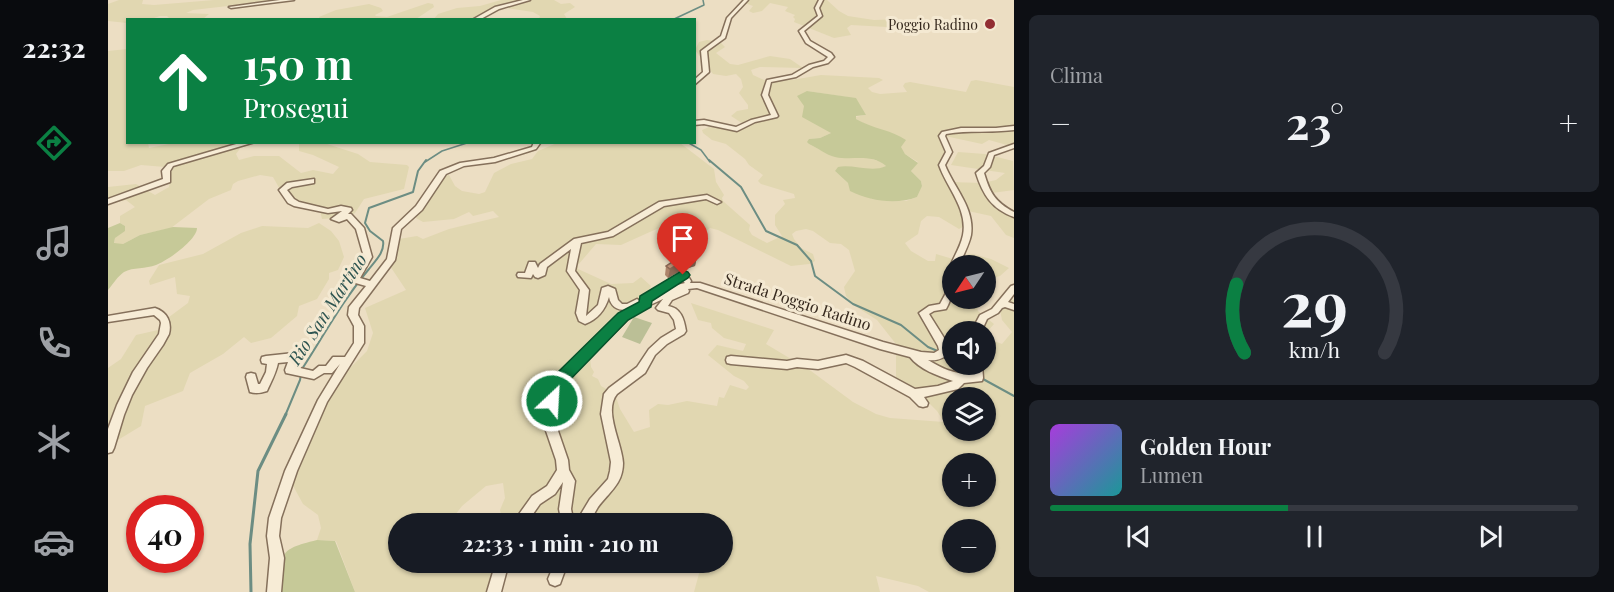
<!DOCTYPE html>
<html lang="it">
<meta charset="utf-8">
<style>
:root{--surface:#171b24;--page:#20242c;--text:#f1f3f6;--muted:#9ea1a6;--line:#363941;--accent:#0b8043}
body{margin:0;font-family:"Playfair Display",serif;background:var(--page);color:var(--text);height:100vh;display:flex;flex-direction:column;font-size:22px;white-space:nowrap}
*{box-sizing:border-box;margin:0}
p{font-size:20px;color:var(--muted)}
.icon{flex:none;width:33px;height:33px;fill:none;stroke:currentColor;stroke-width:2;stroke-linecap:round;stroke-linejoin:round}
.map{position:relative;flex:1;overflow:hidden}
.drawer{display:flex;flex-direction:column;gap:15px;padding:15px;background:#0d0f14;width:600px}
.drawer>*{flex:none}
.guide{position:absolute;left:18px;top:18px;width:570px;height:126px;border-radius:0px;box-shadow:0 2px 4px #0004;background:#0b8043;color:#fff;overflow:hidden}
.needle{width:39px;rotate:235deg}
.fabs{position:absolute;left:834px;top:255px;display:grid;gap:12px}
.fabs a{display:grid;place-items:center;width:54px;height:54px;border-radius:50%;background:var(--surface);box-shadow:0 2px 4px #0004;font-size:30px}
.speed{position:absolute;left:18px;top:495px;display:flex;gap:12px;font-size:30px;font-weight:700;text-align:center}
.speed>*{display:grid;place-content:center;width:78px;height:78px;border-radius:50%;background:var(--surface);box-shadow:0 2px 4px #0004;line-height:1}
.speed .limit{border:9px solid #d22;background:#fff;color:#111}
.pin{position:absolute;display:grid;place-items:center;width:51px;height:51px;color:#fff;margin:-62px -26px;border-radius:50% 50% 50% 0;rotate:-45deg;box-shadow:0 0 6px #0007}
.pin .icon{rotate:45deg}
.me{position:absolute;width:66px;margin:-33px;rotate:25deg;stroke-linejoin:round;filter:drop-shadow(0 0 4px #0008)}
.turn{display:flex;align-items:center;gap:21px;height:126px;padding:0 18px;font-size:27px}
.turn .icon{width:78px;height:78px;stroke-width:2.5}
.turn b{display:block;font-size:42px;line-height:51px}
.big{font-size:45px;font-weight:700;line-height:1.1}
.drawer .tile{flex:1;display:flex;flex-direction:column;justify-content:center;gap:9px;min-width:0;padding:0 21px;border-radius:9px;background:var(--page)}
.drawer .dial{align-items:center;gap:0}
.dial svg{height:156px;overflow:visible;fill:none;stroke:var(--line);stroke-width:7;stroke-linecap:round;text-anchor:middle}
.dial text{fill:var(--text);stroke:none}
.song{display:flex;align-items:center;gap:18px}
.cover{width:72px;height:72px;border-radius:9px;background:linear-gradient(135deg,hsl(280 70% 55%),hsl(180 70% 35%))}
.played{height:6px;border-radius:3px;background:linear-gradient(90deg,var(--accent) 45%,var(--line) 45%)}
.keys{display:flex;justify-content:space-around;direction:ltr}
.heat{display:flex;justify-content:space-between;align-items:center;font-size:33px;direction:ltr}
.trip{position:absolute;left:280px;top:513px;width:345px;height:60px;border-radius:30px;background:var(--surface);box-shadow:0 2px 4px #0004;font-weight:700;line-height:60px;text-align:center}
main{display:flex;flex:1;min-height:0}
.tabs{display:flex;flex-direction:column;width:108px;justify-content:space-around;align-items:center;background:#090b0e;color:var(--muted)}
.tabs .icon{width:42px;height:42px}
.tabs .current{color:var(--accent)}
.tabs b{font-size:27px;color:var(--text)}
.map>svg:first-child{display:block}
</style>
<main>
<nav class="tabs">
<b>22:32</b>
<svg class="icon current" aria-label="directions" viewBox="0 0 24 24"><path d="M12 3l9 9-9 9-9-9zM9 14v-3h6M13 9l2 2-2 2"/></svg>
<svg class="icon" aria-label="music" viewBox="0 0 24 24"><path d="M9 18V5l10-2v13"/><circle cx="6" cy="18" r="3"/><circle cx="16" cy="16" r="3"/></svg>
<svg class="icon" aria-label="phone" viewBox="0 0 24 24"><path d="M5 4h4l2 5-3 2q2 4 5 5l2-3 5 2v4C11 20 4 13 5 4z"/></svg>
<svg class="icon" aria-label="climate" viewBox="0 0 24 24"><path d="M12 3v18M4 7l16 10M4 17L20 7"/></svg>
<svg class="icon" aria-label="car" viewBox="0 0 24 24"><path d="M5 17H2v-5l4-1 3-4h7l3 4 3 1v5h-3M9 17h6M6 11h13"/><circle cx="7" cy="17" r="2"/><circle cx="17" cy="17" r="2"/></svg>
</nav>
<div class="map">
<svg width="906" height="592" viewBox="0 0 906 592">
<rect width="100%" height="100%" fill="#ecdec3"/>
<path fill="#e1d7b1" fill-rule="evenodd" d="M11,0h24l-1,4 12,1 60,-5h66l-87,10 -7,3 23,1 -6,5h-33l-3,-3h-7l-9,3 -23,1 -1,3 -19,-2v-17z
M393,0h53l7,4 9,-1 5,4 -11,7 3,5h-28l1,-3 -7,-4 -34,-5 -7,4 -8,8 -51,1 5,-6 19,-6 23,-2z
M636,0h83l12,11 9,5 26,4 25,-1 14,7 -2,3 -10,-4 -14,2 -36,-2 -4,3 4,7 -17,3 -40,-16 1,-3 -2,-2 2,-2 -10,-4 3,-4 -18,-4 -8,8 -9,2 -4,-2 4,-5 -8,-3z
M320,3l5,1 1,3 -18,12 -96,1 -1,-3 17,-7 33,-6 12,4 2,3 -8,4 1,1 11,1z
M599,40l13,2 5,5 -9,6 14,11 8,1 32,-9 20,3 13,9 -43,-1 -9,3 2,5 11,5h28l29,-5 58,3 4,2 -15,8 4,4 8,2 27,-2 -4,-6 2,-3 5,-1 56,10 5,-11 5,-1 38,7v60l-25,-7 -7,4 -37,-8 3,14 -10,14 11,18 34,1 13,-3 9,-7 -54,-8 7,-13 27,2 28,7 1,29 -22,3 2,6 20,14v25l-8,-3 -15,-19 -23,-5 -3,15 -6,3 -20,-12 -12,-1 -6,5 -3,13 -13,9 6,8 17,10h7l1,-7 27,8 3,-7 6,-1 19,5 18,9 -9,8 -8,2 2,8 -8,7v-27h-34v32l23,1 3,12 16,13 -8,9 -34,-1v32h34v-26l16,6 10,-12 -10,-12 -2,-10 9,-12 5,2v292h-85l-11,-6 -42,-10 4,16h-186l6,-22v-7l23,-1v-38l-56,-3 -5,3 -159,-1 -3,-13 5,-12 -2,-15 -17,3 -24,20 -13,17 -50,1v38l90,1 6,9 -5,20h-135l-19,-51 -19,-1 4,-12 -3,-13 -15,-11 -12,-22 27,-67 25,-40 24,-24 6,-18 -8,-25 41,-18 -16,-24 7,-11 2,-16 18,-3 6,3 26,-10 50,-12 -6,-6 -20,5 -4,-4 -15,7 -31,3 -7,-4 2,-11 15,-27 9,-6 7,1 6,11 7,5 17,3 6,-2 9,-19 17,-9 21,-5 6,-8 19,-8h123l34,26 2,13 8,13 -2,3 1,3 27,24 -1,5 3,5 15,8 15,-7 -7,-11v-10l10,-11 -2,-4 12,-2 -1,-4 -33,-10 -3,-3 5,-6 -14,-10 -4,-6 -19,-15 -14,-4 -9,-7 -1,-3 7,-3 31,3 5,-5 -14,-9 6,-5 11,-2v-4l-9,-12 4,-6 -2,-8 -5,-5 -10,2 -13,-2 -18,-24 4,-8zM699,91l40,6 19,18 -11,2 1,2 21,11 12,2 16,22 13,8 -7,9 10,10 1,4 -5,12 -11,4 -34,-2 -24,-16 -13,-12 45,-2 6,-3 -5,-4 -15,-5 -34,-1 -23,-12v-5l11,-1 11,-5 -26,-25zM564,222l5,1 4,12 3,2h14l12,-9 8,2 73,36 18,-2 6,-3 -2,-7 -12,-6 -7,-9 -2,-5 4,-3 10,-2 7,2 17,12 11,1 8,6 6,21 -11,16 2,9 9,10 22,14 19,24v39l31,18 10,10 7,11 -54,-4 -14,-4 -23,-12 -42,-31 -45,-27 8,-14 -83,-27 7,17 13,3 1,5 12,10 22,6 -3,7 -26,-6 -9,10 26,21 10,5 5,6 -3,3 -16,-5 -6,13 -5,-1 -2,9 -30,-5 -19,4 -10,-1 -9,6 1,17 -16,5 -14,-23 -5,-15 -14,-8 -3,-7 -6,-3 2,-4 -3,-5 -1,-10 51,-53 10,-18 -10,-9 -8,6 -22,1 -33,-15v-4l18,-21 25,1zM844,398h34v32h-34zM844,464h34v32h-34zM844,530h34v32h-34z
M19,49l1,93 20,1 1,5 30,-6 65,1 -8,11 3,6 15,-4h25l22,17 12,-3 20,4 6,-7 -26,-12 -14,-4v-8h25l34,11 12,8 37,3 2,2 -5,22 -40,10 -9,14 -7,4 -26,2 -2,-8 -28,-5 -5,-4 -14,-25 -13,-2 -22,6 -5,3 -2,6 -22,9 -38,29 -31,7 -17,9h-9l1,-6 10,-12 -5,-3v-7l15,-9 -9,-7 -18,4v-17l28,-3 19,11 14,-8 1,-10 -5,-10 -24,-2 -17,6h-16v-120z
M211,223l12,8 8,10 5,16 -6,13 -9,3v6l-12,20 -18,7 -2,10 -26,22 -20,5 -7,-6 -21,17 -33,19 -7,18 -38,15 -4,20 -33,20v-78l13,-9 15,-24 22,-5 7,-10 23,-17 2,-7 -13,-2 -2,-17 -25,8 -1,-4 10,-16 44,-11 38,-21 21,-7 46,2z
M425,563h101l-1,10 -44,-8 -48,1z"/>
<path fill="#c6c998" d="M699,91l49,7 10,17 -10,1v3c17,10 36,11 50,21l-5,7 4,7 13,9 -7,8 10,10 1,5 -5,11c-21,8 -47,4 -67,-6l-2,-8 -13,-12 3,-4c15,-3 34,6 48,-1 -16,-13 -33,-5 -51,-9 -9,-2 -17,-9 -26,-13l-2,-2 2,-3 11,-1 11,-5 -29,-16 2,-11 -7,-10z
M12,223l5,3v5l-10,7 -1,5 9,1 17,-9 33,-8 24,1c0,12 -30,33 -41,37 -10,4 -23,2 -32,7 -6,4 -11,12 -16,18v-62z
M209,540l18,1 20,51h-77c5,-39 -2,-42 39,-52z"/>
<path fill="#bbbf96" d="M526,317l18,6 -12,21 -18,-7z"/>
<g fill="none" stroke-linecap="round" stroke-linejoin="round">
<path stroke="#6c8d83" stroke-width="1.5" d="M564,20l32,-15 -1,-5
M579,142l14,8 9,12
M317,162l17,-11 28,-9"/>
<path stroke="#6c8d83" stroke-width="2" d="M601,160l32,27 25,44 31,14 14,16 4,15 38,28 48,21 27,22 12,5
M837,355l7,5
M853,364l14,11
M875,379l31,17
M177,416l15,-36 2,-11c22,-34 41,-69 67,-100 6,-8 16,-17 14,-28l-13,-10 -5,-8 4,-15 44,-16 5,-21 8,-11"/>
<path stroke="#6c8d83" stroke-width="3" d="M143,592l-1,-48 8,-73 28,-57"/>
<defs>
<path id="minor" d="M172,0h14l-63,8 -2,-1z
M415,0h7l-31,9 -20,11h-7l23,-13z
M636,0h4l-17,18 -6,20 -18,13 2,21 -15,13v-5l9,-8 -2,-21 20,-15 6,-18z
M711,0h4l-4,8 3,8 -18,15 6,10 21,12 3,4 -6,6 -15,4 -17,10 -25,5 -3,13 10,21 -1,1 -22,5 -18,9 -33,-7 -10,1v-4l10,-1 32,7 15,-7 20,-5 -9,-20 5,-15 25,-5 17,-10 15,-4 4,-4 -22,-14 -7,-12 19,-15 -3,-8z
M906,126v4c-23,3 -45,0 -68,4l-1,2 7,16 -7,13c9,23 30,43 26,70 -2,10 -8,20 -12,31h-7v2l-1,-2 1,-4c4,-9 9,-17 11,-27 5,-26 -16,-47 -24,-70l7,-13 -7,-16 3,-4 19,-4h35z
M135,142h12l-82,24 -3,5v11l-62,22v-5l55,-20 -1,-8 6,-7z
M426,142h7l-5,7 -41,13 -31,4 -18,8 -24,36 -21,19 -6,31 -36,48 -1,7 6,11v17l-37,59 -30,69 -16,47 -2,18 5,22 -3,34h-14l3,-34 -3,-22 2,-18 16,-47 33,-71 22,-36 -8,9h-8l-10,6 -28,-6 -1,-3 3,-8 -10,1c-2,10 -7,19 -11,28 -6,2 -11,3 -17,1l-4,-15 1,-3 4,-1 4,1 3,10h2l6,-12 1,-8 -5,-1 -1,-3 1,-3 4,-1 28,-3 4,1 1,3 -3,10 17,4 6,-5h7l7,-9h12l9,-14v-17l-6,-11 1,-8 17,-21 -14,-4 -1,-2 13,-23 -8,-28 -9,-10 -8,3 -8,-3 11,-8 -14,2 -34,-7 -6,-3 -9,-13 8,-7 27,-4v4l-22,4 -5,3 7,9 5,3 29,7 13,-3 10,2 1,2 -4,4h3l13,14 8,29 -12,21 10,3 17,-22 6,-31 23,-22 24,-35 20,-8 34,-5 38,-11z
M906,144v4l-20,7 -4,12 -6,6c6,20 11,29 30,39v5c-22,-8 -31,-22 -38,-44l8,-7 5,-13z
M599,195l14,7 -4,2 -11,-5 -42,7 -51,30 -32,7 -6,28 14,19 -3,26 12,-11 4,-17 6,-2 7,3 3,11 4,4h5l10,-5 4,3 1,-5 41,-25 3,1 5,8 -1,2h10l183,59 38,10 13,1 5,-3 -1,-4 -19,-33 10,-7 11,-2 6,-11 2,-18 4,-3c1,14 1,25 -6,37l-12,2 -5,3 17,27 3,11c-5,7 -12,9 -21,8 15,9 28,15 45,14l-1,-10h10l1,14 -1,3 -18,2 -6,6 -34,8 4,6 -1,3 -4,1 -4,-1 -9,-9 -55,-30 -9,-4 -28,6 -21,-2 -10,2 -56,-5 -4,-1 -1,-3 1,-3 4,-1 56,5 10,-2 21,2 28,-6 17,6 52,28 23,-3 15,-5c-15,-5 -34,-12 -43,-24l-30,-8 -183,-61 -9,1 1,2 -1,2 -16,7 -4,6c13,2 16,13 18,25l-2,3 -17,10 -12,11 -10,18 -28,21c-14,17 5,49 6,69 0,21 -14,29 -25,44 -3,5 -6,11 -10,17h-13l15,-25 18,-20 2,-8 1,-9 -10,-48 3,-20 5,-6 28,-21 12,-18 12,-11 15,-9 -2,-9 -5,-7 -11,-3 -2,-2 7,-9 -28,13 -72,72 -7,21v20l12,35 1,10 6,11 -4,28 3,15h-12l-3,-15 4,-27 -8,12 -15,10 -14,20h-14l20,-28 15,-10 10,-16 -1,-10 -12,-35 2,-20 8,-26 72,-69c-9,0 -15,-3 -17,-13 -4,13 -11,22 -24,27l-6,-3 -3,-8 4,-23 -13,-19 4,-22 -24,18 -2,8 -7,3 -3,-1 -2,-3 -2,4 -13,-1 -1,-2 1,-2h7l4,-11h6l3,6 2,-4 34,-25 34,-7 51,-30zM574,280l3,3 -8,2 -11,5z
M906,285v9l-6,8 6,2v6l-9,-3 -3,1 -4,5 -11,6 -6,13h-10l9,-17 12,-6 19,-23z
M47,308c12,4 17,14 14,26l-6,11 -16,23 -15,27 -8,20 -10,33 -2,4 -4,1v-24l9,-24 16,-33 26,-38 2,-11 -1,-3 -6,-5 -46,7v-6z
M388,562h13l-8,30h-14z
M447,562h13l-8,22 -5,2 -5,-2 -2,-5z"/>
</defs>
<use href="#minor" stroke="#85705b" stroke-width="3"/>
<use href="#minor" fill="#f7ecd6" fill-rule="evenodd"/>
</g>
<path fill="#ad836a" d="M589,257l-2,9 -13,4 -14,8 -3,-3 1,-9z"/>
<path fill="#8d6a56" d="M589,257l-2,9 -13,4 -14,8 2,-9 14,-8z"/>
<path fill="#c9987b" stroke="#8d6a56" stroke-width="1.5" d="M581,251l8,6 -13,4 -14,8 -4,-3z"/>
<path fill="#0b8043" stroke="#07532c" stroke-width="1.5" d="M575,270l5,2 2,3 -2,3 -36,23 -1,6 -23,13 -63,65 -8,21 -5,2 -6,-2 -3,-5 10,-24 65,-64 21,-11 1,-6z"/>
<circle fill="#922d32" stroke="#f4e9d2" stroke-width="2" cx="882" cy="24" r="6"/>
<g text-anchor="middle" dominant-baseline="central" stroke-width="6" stroke-linejoin="round" paint-order="stroke">
<g font-size="14" fill="#36291e" stroke="#f4e9d2" text-anchor="end">
<text x="870" y="24">Poggio Radino</text>
</g>
<g font-size="16" fill="#36291e" stroke="#f4e9d2">
<text transform="translate(690 301) rotate(18)">Strada Poggio Radino</text>
</g>
<g font-size="18" font-style="italic" fill="#2e5551" stroke="#f4e9d2">
<text transform="translate(219 309) rotate(-57)">Rio San Martino</text>
</g>
</g>
</svg>
<div class="fabs">
<a><svg class="needle" viewBox="-14 -14 28 28"><path d="M0-13l5 13h-10z" fill="#e53935"/><path d="M0 13l5-13h-10z" fill="#9ea1a6"/></svg></a>
<a><svg class="icon" aria-label="sound" viewBox="0 0 24 24"><path d="M4 9h4l5-4v14l-5-4H4zM17 9q2 3 0 6"/></svg></a>
<a><svg class="icon" aria-label="layers" viewBox="0 0 24 24"><path d="M12 4l9 5-9 5-9-5zM3 14l9 5 9-5"/></svg></a>
<a>+</a>
<a>−</a>
</div>
<div class="speed"><div class="limit">40</div></div>
<div class="pin" style="left:575px;top:275px;background:#d93025"><svg class="icon" aria-label="arrive" viewBox="0 0 24 24"><path d="M6 21V4h12l-3 4 3 4H6"/></svg></div>
<svg class="me" style="left:444px;top:401px" viewBox="-20 -20 40 40"><circle r="17" fill="#0b8043" stroke="#fff" stroke-width="3"/><path d="M0-11L8 9 0 5-8 9z" fill="#fff"/></svg>
<div class="trip">22:33 · 1 min · 210 m</div>
<div class="guide">
<div class="turn"><svg class="icon" aria-label="ahead" viewBox="0 0 24 24"><path d="M12 20V5M6 11l6-6 6 6"/></svg><div><b>150 m</b>Prosegui</div></div>
</div>
</div>
<section class="drawer">
<div class="tile"><p>Clima</p>
<div class="heat"><a>−</a><b class="big">23°</b><a>+</a></div>
</div>
<div class="tile dial"><svg viewBox="0 0 100 80">
<path d="M14 69A42 42 0 1 1 86 69"/>
<path d="M14 69A42 42 0 0 1 10 34" stroke="#0b8043"/>
<text x="50" y="56" font-size="32" font-weight="700">29</text>
<text x="50" y="72" font-size="11">km/h</text>
</svg></div>
<div class="tile">
<div class="song"><i class="cover"></i><div><b>Golden Hour</b><p>Lumen</p></div></div>
<div class="played"></div>
<div class="keys"><svg class="icon" aria-label="previous" viewBox="0 0 24 24"><path d="M18 5L8 12l10 7zM5 5v14"/></svg><svg class="icon" aria-label="pause" viewBox="0 0 24 24"><path d="M8 5v14M16 5v14"/></svg><svg class="icon" aria-label="next" viewBox="0 0 24 24"><path d="M6 5l10 7-10 7zM19 5v14"/></svg></div>
</div>
</section>
</main>
